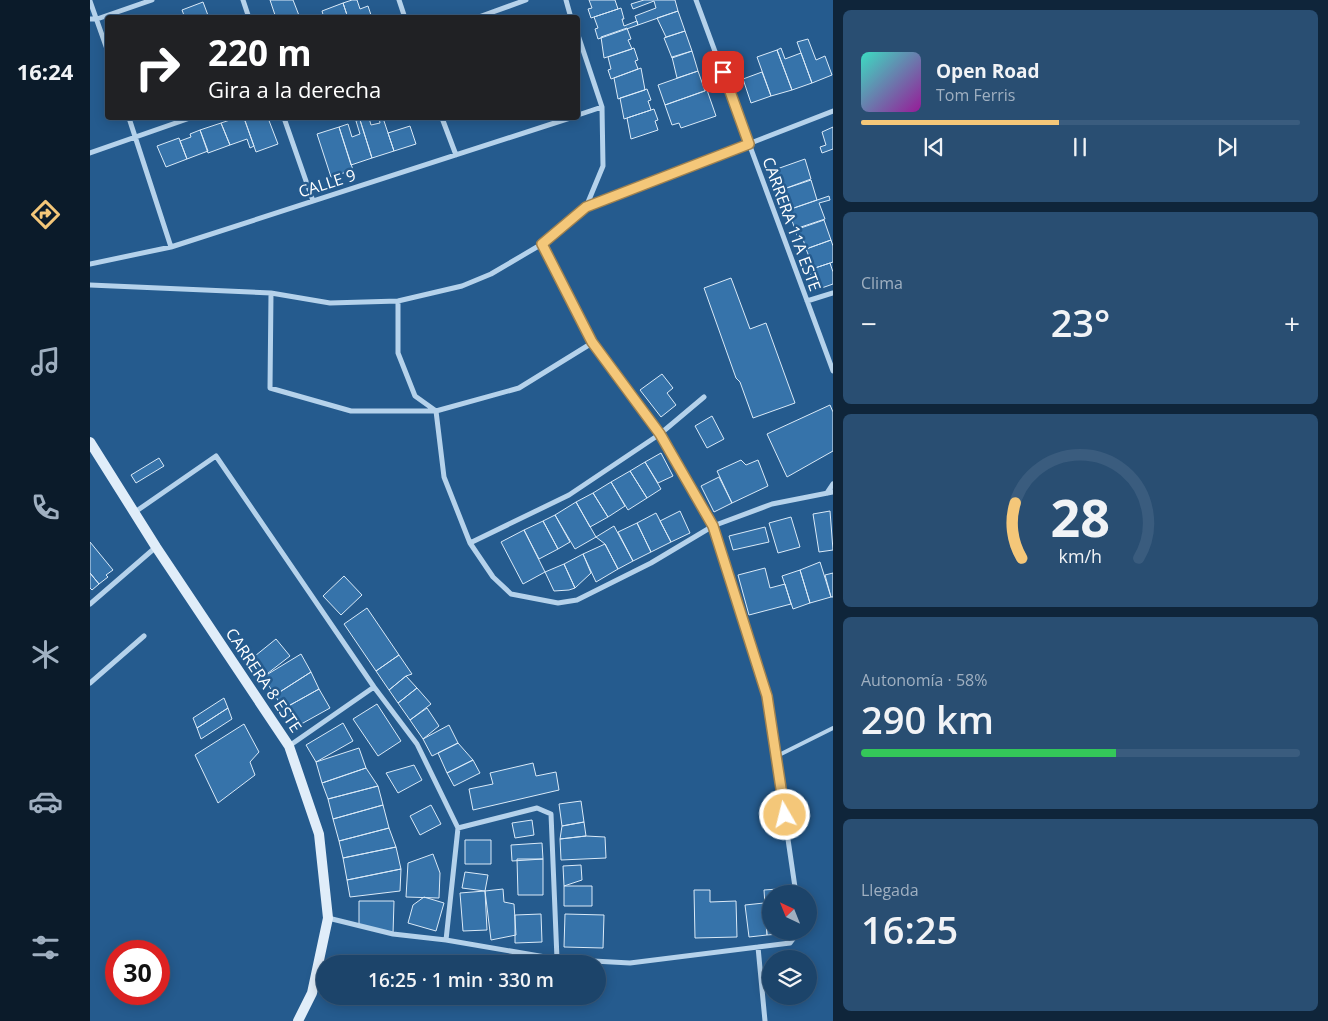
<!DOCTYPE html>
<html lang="es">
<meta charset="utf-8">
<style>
:root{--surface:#1c446a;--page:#294e72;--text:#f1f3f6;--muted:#a0b0c1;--line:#3a5c7e;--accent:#f4c779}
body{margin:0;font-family:"Open Sans",sans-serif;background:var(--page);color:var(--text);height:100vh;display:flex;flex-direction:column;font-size:19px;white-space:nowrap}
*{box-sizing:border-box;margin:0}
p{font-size:16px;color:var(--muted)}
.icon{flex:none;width:28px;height:28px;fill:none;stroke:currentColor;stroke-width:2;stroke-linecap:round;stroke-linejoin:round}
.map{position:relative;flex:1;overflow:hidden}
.details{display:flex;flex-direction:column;gap:10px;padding:10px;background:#0f253a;width:495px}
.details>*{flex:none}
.guide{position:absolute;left:15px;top:15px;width:475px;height:105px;border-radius:5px;box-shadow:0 2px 12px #0003,0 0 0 1px var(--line);background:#202124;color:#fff;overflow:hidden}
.needle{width:32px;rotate:317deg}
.controls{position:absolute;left:672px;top:885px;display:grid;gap:10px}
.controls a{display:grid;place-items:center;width:55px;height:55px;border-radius:50%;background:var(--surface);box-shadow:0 2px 12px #0003,0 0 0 1px var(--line);font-size:25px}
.speed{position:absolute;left:15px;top:940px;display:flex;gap:10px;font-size:25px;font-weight:700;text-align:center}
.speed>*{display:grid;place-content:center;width:65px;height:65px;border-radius:50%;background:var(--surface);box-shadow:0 2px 12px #0003,0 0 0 1px var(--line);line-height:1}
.speed .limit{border:8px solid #d22;background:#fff;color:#111}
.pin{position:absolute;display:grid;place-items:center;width:42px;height:42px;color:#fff;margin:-21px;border-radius:10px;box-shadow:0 2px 8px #0006}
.me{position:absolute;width:55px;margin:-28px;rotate:352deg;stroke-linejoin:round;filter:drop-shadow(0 0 4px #0008)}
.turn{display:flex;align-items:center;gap:18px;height:105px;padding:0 20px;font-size:22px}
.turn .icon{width:65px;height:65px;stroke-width:2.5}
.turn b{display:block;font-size:35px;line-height:42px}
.big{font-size:38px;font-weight:600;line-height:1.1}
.details .tile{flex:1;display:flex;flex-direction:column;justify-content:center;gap:8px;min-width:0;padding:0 18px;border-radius:8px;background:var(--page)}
.details .dial{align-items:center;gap:0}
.dial svg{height:130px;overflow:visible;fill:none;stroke:var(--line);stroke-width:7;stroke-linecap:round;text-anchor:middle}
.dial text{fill:var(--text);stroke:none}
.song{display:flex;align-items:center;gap:15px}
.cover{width:60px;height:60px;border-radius:8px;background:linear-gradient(135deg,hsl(170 70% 55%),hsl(300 70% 35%))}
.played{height:5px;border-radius:2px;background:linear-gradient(90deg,var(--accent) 45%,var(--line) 45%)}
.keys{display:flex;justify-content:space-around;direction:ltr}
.heat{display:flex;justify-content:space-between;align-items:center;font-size:28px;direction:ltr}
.charge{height:8px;border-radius:4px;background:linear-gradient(90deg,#34c759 58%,var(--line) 0)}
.trip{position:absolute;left:226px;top:955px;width:290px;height:50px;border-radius:25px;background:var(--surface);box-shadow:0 2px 12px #0003,0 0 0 1px var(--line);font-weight:600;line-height:50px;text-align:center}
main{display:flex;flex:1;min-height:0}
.menu{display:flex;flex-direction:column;width:90px;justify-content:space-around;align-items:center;background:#0b1b2a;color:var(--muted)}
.menu .icon{width:35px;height:35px}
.menu .active{color:var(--accent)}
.menu b{font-size:22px;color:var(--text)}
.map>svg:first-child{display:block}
</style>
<main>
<nav class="menu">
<b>16:24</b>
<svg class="icon active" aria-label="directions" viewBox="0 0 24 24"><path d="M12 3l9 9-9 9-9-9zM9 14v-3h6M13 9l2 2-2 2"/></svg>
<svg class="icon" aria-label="music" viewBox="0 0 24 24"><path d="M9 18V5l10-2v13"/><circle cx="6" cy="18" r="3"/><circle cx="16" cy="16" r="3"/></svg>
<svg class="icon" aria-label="phone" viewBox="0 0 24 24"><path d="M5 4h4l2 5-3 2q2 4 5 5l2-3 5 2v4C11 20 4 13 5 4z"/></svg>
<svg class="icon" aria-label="climate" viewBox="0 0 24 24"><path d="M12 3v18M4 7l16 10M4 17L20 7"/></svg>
<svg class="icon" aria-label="car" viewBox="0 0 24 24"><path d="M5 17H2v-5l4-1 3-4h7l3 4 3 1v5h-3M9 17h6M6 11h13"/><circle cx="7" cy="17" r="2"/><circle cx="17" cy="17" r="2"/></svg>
<svg class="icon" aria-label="filters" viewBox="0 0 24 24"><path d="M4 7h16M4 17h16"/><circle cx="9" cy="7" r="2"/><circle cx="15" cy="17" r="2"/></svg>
</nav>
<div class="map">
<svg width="743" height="1021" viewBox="0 0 743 1021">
<rect width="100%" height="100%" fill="#255b8e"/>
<path fill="#3673aa" stroke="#daeaf8" d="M180,0h23l7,18h-24z
M262,0h5l3,9 8,-3 4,12h-24l-5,-15z
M499,0h26l3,9 -27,9 -3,-9 4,-1z
M554,0h31l3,11 -40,14 -3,-9 21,-8 -2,-7 -21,8 -2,-5z
M113,2l6,16h-24l-3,-8z
M253,3l5,15h-24l-2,-7z
M531,8l3,11h-2l2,7 13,-5 1,4 -40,14 -3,-10 3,-1 -4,-11z
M588,11l7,20 -19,6 -9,-19z
M537,28l4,11 -3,1 4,9 -28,9 -3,-21z
M595,31l7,20 -20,7 -8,-20z
M718,39l8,21 9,-4 7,19 -20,8 -15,-41z
M544,48l4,12 -3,1 3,8 -27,10 -3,-9 3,-1 -3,-12z
M691,48l4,11 16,-6 11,30 -20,7 -15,-40z
M687,50l15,40 -21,6 -14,-39z
M602,51l6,20 -21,7 -5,-21z
M551,68l4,22 -27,9 -4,-21z
M608,71l7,20 -40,14 -7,-20z
M672,72l9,24 -20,7 -8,-24z
M557,89l4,11 -3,1 3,9 -27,9 -4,-21z
M617,90l9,26 -35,12 -2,-5 -7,2 -7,-20z
M564,109l4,11 -3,1 3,9 -27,9 -4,-21z
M146,118h8l10,28 -4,2 -3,-9 -17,6 -9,-22z
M154,118h24l10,26 -22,8z
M279,118l2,7 9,-2 -1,-5h4l11,33 -22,7 -12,-38z
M270,120l12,38 -21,7 -12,-38 9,-3 4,13 8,-3 -4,-13z
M131,123l9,22 -22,8 -8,-23z
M320,126l6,18 -22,7 -6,-18z
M249,127l14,43 -22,7 -14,-43z
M743,127v22l-11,4 -2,-6 6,-2 -4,-13z
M110,130l8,21 -21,8 -7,-18 11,-4 -1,-3z
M89,138l8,21 -21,8 -9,-21z
M715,159l6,20 -30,11 -7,-20z
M721,180l6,20 -29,10 -7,-20z
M739,196l1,4 -11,3 6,16 -30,10 -7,-19z
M734,220l7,20 -25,9 -3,-10 -4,2 -4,-11z
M741,240l2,6v16l-24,8 -4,-9 5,-2 -4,-10z
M740,263l3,9v12l-17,6 -7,-20z
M641,278l19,51 16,-6 29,80 -42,15 -13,-36 -4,-4 -32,-90z
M572,374l11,14 -6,5 9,12 -15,12 -21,-27z
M740,405l3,7v39l-46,26 -20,-43z
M622,416l12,23 -17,9 -12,-22z
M571,453l12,23 -15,7 -13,-21z
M69,458l5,8 -28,17 -5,-8z
M651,460l5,5 12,-5 10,26 -36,17 -15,-32z
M555,462l16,27 -14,9 -17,-27z
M540,471l17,27 -19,12 -17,-28z
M629,477l13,26 -18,9 -13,-26z
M521,482l14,24 -17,11 -15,-24z
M503,493l15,24 -18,10 -14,-25z
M486,502l20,35 -21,12 -20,-34z
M590,511l10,22 -19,9 -11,-21z
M740,511l3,39 -14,2 -6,-38z
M566,513l15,29 -20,10 -14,-29z
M465,515l15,27 -12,7 -15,-28z
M701,517l9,30 -22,6 -9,-30z
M453,521l15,28 -19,10 -15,-29z
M547,523l14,29 -18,9 -15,-29z
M524,526l19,35 -15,8 -13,-25 -9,-7z
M675,527l4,15 -36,8 -4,-14z
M434,530l21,42 -22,12 -22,-42z
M0,542l23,28 -7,5 2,2 -9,7 -9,-11z
M515,544l13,25 -22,13 -13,-28z
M493,554l8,19 -16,15 -11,-24z
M730,562l11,35 -21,6 -10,-33z
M474,564l11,24 -6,2 -15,1 -9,-19z
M675,568l5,20 15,-4 6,20 -42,11 -11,-40z
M710,570l10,33 -17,6 -11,-33z
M0,573l9,11 -7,6 -2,-2z
M743,573v24h-2l-6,-22z
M254,576l18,19 -21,20 -18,-19z
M277,608l32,47 -23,16 -32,-47z
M186,639l14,17 -27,21 -13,-17z
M211,654l10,18 -36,23 -12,-18z
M309,655l13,19 -6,2 -17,14 -13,-19z
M221,672l8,17 -36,20 -8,-14z
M316,676l11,12 -19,15 -9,-13z
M327,688l14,16 -21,16 -12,-17z
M229,689l11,19 -36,20 -11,-19z
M134,698l4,10 -31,20 -4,-10z
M287,704l24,37 -23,15 -25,-37z
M138,708l4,11 -31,20 -4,-11z
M337,708l12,18 -16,13 -13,-19z
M253,723l10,18 -37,21 -10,-17z
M154,724l15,28 -9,10 5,13 -37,28 -23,-48z
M359,725l9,18 -26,13 -9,-17z
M368,743l15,17 -26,13 -9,-20z
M269,748l7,20 -44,15 -6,-21z
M383,760l7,13 -26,13 -7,-13z
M443,763l3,13 20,-4 3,18 -86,20 -4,-21 24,-5 -3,-11z
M324,765l8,15 -24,13 -12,-20z
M276,768l12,18 -50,13 -6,-16z
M288,786l5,19 -50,14 -5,-20z
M491,801l3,21 -22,4 -3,-22z
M293,805l6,23 -50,13 -6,-22z
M341,805l10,19 -21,11 -10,-19z
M442,820l2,15 -19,3 -3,-15z
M494,822l2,14 -26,3 2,-13z
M299,828l7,19 -53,11 -4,-17z
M496,836l19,1 1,21 -45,2 -1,-21z
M375,840h26v24h-26z
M452,843l1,16 -31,2 -1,-16z
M306,847l5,22 -54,11 -4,-22z
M343,854l7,19 -1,25 -33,-1 2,-34z
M427,859h26v36h-25z
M491,865l1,15 -18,6 -1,-20z
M311,869l-1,22 -50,6 -3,-17z
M375,872l23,3 -3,16 -23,-3z
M474,886h28v20h-28z
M413,889l1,13 10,2 2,31 -25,5 -6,-49z
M688,889v5h-7v37h21v2l-25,2 -3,-45z
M604,890h16v12l26,-1 1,36 -42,1z
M395,891l2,39 -24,1 -3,-38z
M334,897l20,6 -8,28 -28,-8 5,-18z
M269,901h35l-1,33 -34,-7z
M674,903l3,32 -18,2 -4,-32z
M451,914l1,28 -27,1v-28z
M475,914l39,1 -1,33 -39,-1z"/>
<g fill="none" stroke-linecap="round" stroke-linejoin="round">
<path stroke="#b5d2eb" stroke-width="4" d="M687,756l56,-28"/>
<path stroke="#b5d2eb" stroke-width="5" d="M153,0l6,18
M309,0l6,18
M476,0l5,18
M606,0l137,371
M0,1l18,51
M386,18l50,-18
M0,19h7l55,-19
M488,35l24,72 1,59 -17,41
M488,115l24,-8
M39,118l42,129
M194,118l29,83
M352,118l14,37
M0,153l100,-35
M452,244l50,99 68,91 53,92 54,170 29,198
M0,264l81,-17 399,-129
M0,285l181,8 59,10 68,-2 64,-15 29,-12 51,-30 44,-37 247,-96
M181,293l-1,95 81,23h85l83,-23 73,-45
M308,301v52l17,43 21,15 8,66 26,66 23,34 18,17 47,9 19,-3 74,-37 62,-37 59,-22 61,-12
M717,301l26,-8
M737,493l6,-9
M45,512l81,-56 158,231 43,57 41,84 -12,112
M380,543l99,-48 91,-61 44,-37
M0,604l66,-57
M0,683l54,-47
M199,746l85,-59
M368,828l79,-20 14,6 6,145
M238,918l65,16 53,6 111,19 73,4 160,-20 9,-12
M668,947l7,74"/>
<path stroke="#e0edf9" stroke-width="10" d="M0,442l66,105 133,199 30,88 9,84 -16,75 -14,28"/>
</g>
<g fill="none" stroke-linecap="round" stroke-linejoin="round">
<defs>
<path id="route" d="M633,72l26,72 -163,63 -44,37 50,98 68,92 53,92 54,170 18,119"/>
</defs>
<use href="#route" stroke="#9f814f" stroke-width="12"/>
<use href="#route" stroke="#f4c779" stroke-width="9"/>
</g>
<g text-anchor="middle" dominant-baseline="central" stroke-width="5" stroke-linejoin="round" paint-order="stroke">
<g font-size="16" fill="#fff" stroke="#255b8e">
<text transform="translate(237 183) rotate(-18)">CALLE 9</text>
<text transform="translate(702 224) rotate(70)">CARRERA 11A ESTE</text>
<text transform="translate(174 680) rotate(56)">CARRERA 8 ESTE</text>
</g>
</g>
</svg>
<div class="controls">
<a><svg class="needle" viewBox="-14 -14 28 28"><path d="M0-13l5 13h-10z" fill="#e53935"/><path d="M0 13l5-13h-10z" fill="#a0b0c1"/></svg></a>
<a><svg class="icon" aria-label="layers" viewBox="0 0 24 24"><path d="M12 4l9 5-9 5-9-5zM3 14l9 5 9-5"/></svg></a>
</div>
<div class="speed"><div class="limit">30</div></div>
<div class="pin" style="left:633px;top:72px;background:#d93025"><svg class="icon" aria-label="arrive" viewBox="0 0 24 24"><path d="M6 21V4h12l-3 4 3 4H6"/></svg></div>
<svg class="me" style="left:695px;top:815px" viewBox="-20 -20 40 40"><circle r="17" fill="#f4c779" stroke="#fff" stroke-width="3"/><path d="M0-11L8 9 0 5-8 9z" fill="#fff"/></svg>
<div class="trip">16:25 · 1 min · 330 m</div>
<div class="guide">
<div class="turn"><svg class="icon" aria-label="right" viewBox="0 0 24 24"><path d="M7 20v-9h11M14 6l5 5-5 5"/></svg><div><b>220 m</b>Gira a la derecha</div></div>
</div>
</div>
<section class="details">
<div class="tile">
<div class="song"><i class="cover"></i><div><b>Open Road</b><p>Tom Ferris</p></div></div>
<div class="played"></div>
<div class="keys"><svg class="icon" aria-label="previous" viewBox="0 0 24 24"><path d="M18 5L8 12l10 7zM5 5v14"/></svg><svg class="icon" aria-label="pause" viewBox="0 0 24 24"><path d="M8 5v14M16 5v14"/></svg><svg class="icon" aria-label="next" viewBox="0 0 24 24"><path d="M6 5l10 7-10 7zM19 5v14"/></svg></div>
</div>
<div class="tile"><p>Clima</p>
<div class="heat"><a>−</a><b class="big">23°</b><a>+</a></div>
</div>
<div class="tile dial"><svg viewBox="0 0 100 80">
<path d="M14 69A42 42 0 1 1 86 69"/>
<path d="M14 69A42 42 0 0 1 10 35" stroke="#f4c779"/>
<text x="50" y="56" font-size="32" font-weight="700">28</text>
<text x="50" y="72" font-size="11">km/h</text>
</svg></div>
<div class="tile"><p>Autonomía · 58%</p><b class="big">290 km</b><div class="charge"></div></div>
<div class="tile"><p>Llegada</p><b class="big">16:25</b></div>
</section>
</main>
